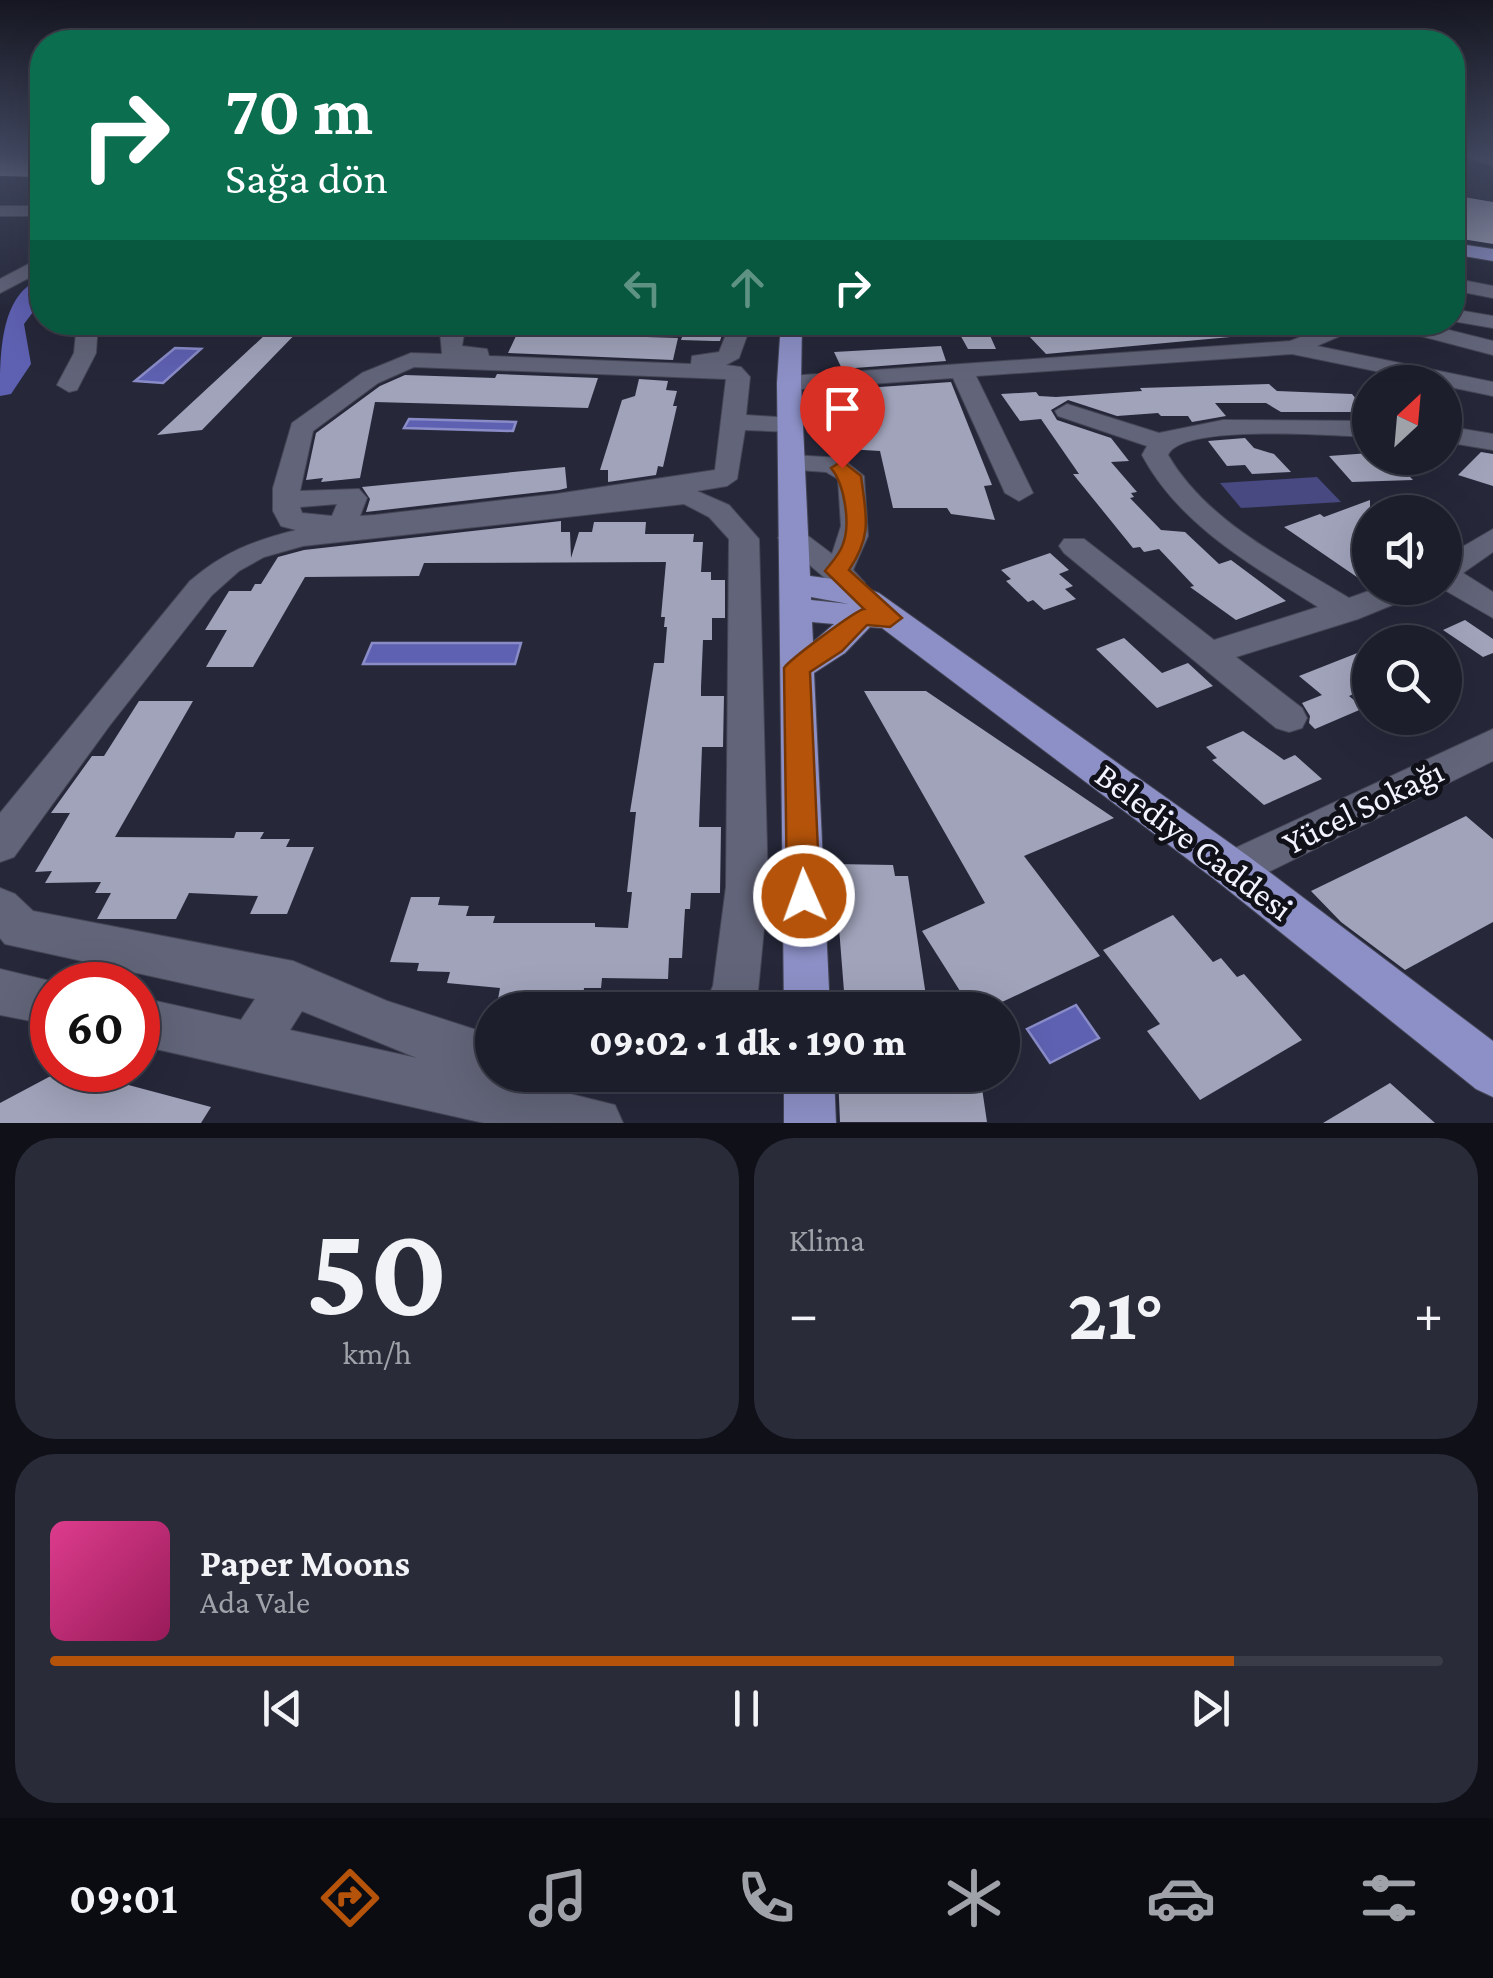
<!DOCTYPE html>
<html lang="tr">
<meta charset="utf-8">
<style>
:root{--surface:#1c1e2c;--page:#292b38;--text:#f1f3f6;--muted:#a0a2a9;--line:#3a3c48;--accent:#b45309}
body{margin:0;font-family:"Crimson Pro",serif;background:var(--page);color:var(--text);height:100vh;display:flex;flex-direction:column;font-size:38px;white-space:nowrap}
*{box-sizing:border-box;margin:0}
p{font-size:32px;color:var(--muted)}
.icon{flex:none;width:55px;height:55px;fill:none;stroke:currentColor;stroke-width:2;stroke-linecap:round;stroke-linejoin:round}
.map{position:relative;height:1123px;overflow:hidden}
.side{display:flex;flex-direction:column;gap:15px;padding:15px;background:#0f1018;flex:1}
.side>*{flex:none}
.banner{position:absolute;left:30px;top:30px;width:1435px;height:305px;border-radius:40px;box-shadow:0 10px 40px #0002,0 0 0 2px var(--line);background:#0b6e4f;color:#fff;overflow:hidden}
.needle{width:65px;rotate:26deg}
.fabs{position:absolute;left:1352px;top:365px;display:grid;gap:20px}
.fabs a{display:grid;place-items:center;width:110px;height:110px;border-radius:50%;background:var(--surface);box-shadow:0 10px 40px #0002,0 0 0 2px var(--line);font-size:50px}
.speed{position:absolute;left:30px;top:962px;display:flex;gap:20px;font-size:50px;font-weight:700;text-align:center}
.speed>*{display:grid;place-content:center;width:130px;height:130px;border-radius:50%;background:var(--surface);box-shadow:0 10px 40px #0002,0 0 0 2px var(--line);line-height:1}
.speed .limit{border:15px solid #d22;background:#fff;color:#111}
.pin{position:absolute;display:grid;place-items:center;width:85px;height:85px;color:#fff;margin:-102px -42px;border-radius:50% 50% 50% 0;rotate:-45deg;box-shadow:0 0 10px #0007}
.pin .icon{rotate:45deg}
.me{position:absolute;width:110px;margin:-55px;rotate:358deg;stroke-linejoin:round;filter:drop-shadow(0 0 8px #0008)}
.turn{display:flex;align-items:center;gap:35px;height:210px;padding:0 30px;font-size:45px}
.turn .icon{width:130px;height:130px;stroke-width:2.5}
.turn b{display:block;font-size:70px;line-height:85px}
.lanes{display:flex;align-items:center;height:95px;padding:0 30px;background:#0003;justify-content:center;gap:50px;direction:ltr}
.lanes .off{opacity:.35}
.big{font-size:75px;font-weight:800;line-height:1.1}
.side .card{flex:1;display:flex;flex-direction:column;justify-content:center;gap:15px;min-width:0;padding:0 35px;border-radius:40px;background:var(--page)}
.side .dial{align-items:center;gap:0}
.dial b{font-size:130px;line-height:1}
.song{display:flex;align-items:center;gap:30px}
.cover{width:120px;height:120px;border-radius:15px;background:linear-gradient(135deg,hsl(330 70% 55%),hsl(330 70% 35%))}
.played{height:10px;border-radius:5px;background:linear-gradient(90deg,var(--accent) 85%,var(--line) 85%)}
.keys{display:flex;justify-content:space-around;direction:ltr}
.heat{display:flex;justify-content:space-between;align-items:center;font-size:55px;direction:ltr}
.side .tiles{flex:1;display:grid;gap:15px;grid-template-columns:1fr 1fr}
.card:last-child{grid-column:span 2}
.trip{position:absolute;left:475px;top:992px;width:545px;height:100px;border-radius:50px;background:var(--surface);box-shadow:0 10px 40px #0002,0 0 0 2px var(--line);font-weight:800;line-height:100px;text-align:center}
.dock{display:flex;height:160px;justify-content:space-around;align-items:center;background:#0b0c12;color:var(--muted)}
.dock .icon{width:70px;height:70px}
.dock .active{color:var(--accent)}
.dock b{font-size:45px;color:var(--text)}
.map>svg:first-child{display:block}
</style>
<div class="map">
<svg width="1493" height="1123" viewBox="0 0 1493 1123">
<rect width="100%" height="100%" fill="#26283a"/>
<path fill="#474980" d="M1317,477l24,25 -100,6 -21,-25z"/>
<path fill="#5e60b1" stroke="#8a8cc8" stroke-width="2.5" d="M175,348l26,1 -38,34 -28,-2z
M409,419l107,3 -3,9 -109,-3z
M372,643h149l-6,21h-152z
M1076,1005l23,33 -49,25 -23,-34z"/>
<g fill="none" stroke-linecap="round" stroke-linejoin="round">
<path fill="#5e60b1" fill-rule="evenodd" d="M42,279v21l-18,24 7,40 -20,30 -11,2c0,-41 0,-104 42,-117z"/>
</g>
<path fill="#a0a3ba" d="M0,154h42v19l-7,4 -35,-1z
M1452,195l41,7v42l-31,-5 -10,-16z
M279,322h28l-105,108 -45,5z
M687,322h39l-6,19h-7l-32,-1z
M953,322h31l12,27h-28z
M1150,322h101l1,13 -206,19 -19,-20z
M517,334l97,2 64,2 -5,22 -165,-7z
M941,346l5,15 -104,8 -8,-17z
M497,374l101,4 -10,30 -213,-6 -15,76 -39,4 2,-4 -17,2 10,-47 64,-47 25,-11 90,3z
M639,379l29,2 -2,9 11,1 -4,15h4l-14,61 -5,-1 -2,9 -48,7v-12h-8l22,-70 13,-4z
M951,382l41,103 -8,1 11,34 -44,-6 -4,-6h-54l-13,-57 -49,-3 -3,-53h26l-3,-6z
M1269,384l8,7 75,3 15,18h-86l-15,-9h-51l11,13 -34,6 -4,-6h-27l-3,-3 -41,3 -49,-16 -17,10 6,10 54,18 18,23 -18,1 26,30 -6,1 3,4 -4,1 31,32 24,2 34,32 12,-4 55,41 -50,19 -46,-33 4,-1 -35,-37 -15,3 -4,-5 -7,1 -60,-74h6l-38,-55 -21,2 -19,-27 35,-2 3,4 17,1 86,-6 -2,-3z
M1245,438l9,10 20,6 17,18 -39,2 -7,-9 -18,1 -19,-25z
M1481,452l12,2v32l-35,-11z
M1370,453v5h22l21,22 -61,2 -23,-26z
M565,467l2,21 -8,2 -193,22 4,-13 -8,-12z
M1370,500v86l-86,-59 36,-13 4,3z
M561,521v11h9l1,26 8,-26h13l2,-10h52l-1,12h49l-1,8h10l-2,30h10v8h14v38h-13v22h-9l-2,47v9h23l-1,51h-21l-3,80h22l-1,66h-29l-1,16h-5l-3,49h-13l-1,21 -66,-1 -1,10h-17l-2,22h-86l4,-22 -53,-5 3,-11 -33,-1 2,-8 -29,-1 21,-65h29l-2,8 31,1 -3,10h29l-2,7h102v4l33,1 4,-36h-5l9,-80h-6l24,-149h10l3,-36h-3l1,-10h-4l5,-55 -242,1 -5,13 -114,1 -52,90h-47l21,-37h-22l24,-39h22l4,-7h6l17,-27 26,-7z
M1050,553l19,17 -10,4 14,12 -8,3 11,10 -32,11 -11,-10 -5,2 -22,-21 5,-2 -10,-9z
M1465,620l28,19v14l-10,4 -40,-27z
M1124,638l38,35 26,-10 25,23 -56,22 -61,-59z
M1370,648v39l-21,9 15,12 -49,21 -6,-6 1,-7 -8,-13 20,-8 -23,-19z
M864,691h62l188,127 -90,38 76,100 -115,54h-13l-50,-79 63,-28z
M139,701h54l-78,136 119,1 2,-6h28l-4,7h30l-4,8h28l-27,67h-37l8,-18 -69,-3 -13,26h-79l14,-26h-16l6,-11 -56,1 7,-12 -17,1 35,-59h-19l41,-57h12z
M1243,731l41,29 11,-5 27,24 -58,26 -52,-45 5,-2 -11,-11z
M1466,816l27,23v83l-88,48 -64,-48 -30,-31z
M834,864l59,1 2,11h13l18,120h-15l1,9 -67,-1z
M1173,915l40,47 8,-4 16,19 7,-3 58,66 -102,60 -53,-69 13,-7 -57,-74z
M62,1070l59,13 90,24 -10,16h-201v-20z
M838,1075h142l7,47h-147z
M1390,1083l45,40h-112z"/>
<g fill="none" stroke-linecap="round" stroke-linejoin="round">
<defs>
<path id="minor" d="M1464,154l29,3v9l-27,-9z
M0,206h42v10h-42z
M42,257v14l-42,22v-14z
M1452,278l41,8v12l-41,-8z
M1452,309l41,7v12l-41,-7z
M77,322h21l-2,31 -19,37 -8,2 -12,-7 17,-32z
M445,322h21l-4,24 25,3 2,7 202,8 1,-8 27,-4 12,-30h21l-13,36 -13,7 15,2 9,10 -4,38 45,3 12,7 -12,7 -46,-2 -8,49 -10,7 -30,5 32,14 30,34 9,348 -10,104 -8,19h-48l11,-24 13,-99 3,-348 -20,-22 -25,-13 -381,42 -39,11 -25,14 -27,24 -102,130 -96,132 -14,5v-49l190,-232c34,-29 63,-40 106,-51l-15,-4 -8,-15v-23l19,-65 70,-50 49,-20 31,1 -2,-23zM414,367l312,12 -11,91 -159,24 -181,21 -15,1 7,-18 -8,-9 -59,2 13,-60 65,-48zM337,504l-5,12 -30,-3 -2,-6z
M1341,322h31l-55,24 176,36v14l-48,-10v-4h-16l-137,-28 -316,22 57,117 -14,8 -14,-8 -52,-115 -164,12 -12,-7 12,-7 501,-35z
M1380,322h37l76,19v14l-110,-29z
M1067,404l92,29 64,-13 147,1v16c-35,-1 -188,-14 -202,18 39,67 117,104 181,143l28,-10h44l-4,7 -59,24 -122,38 66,51 5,10 -5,10 -13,4 -13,-4 -212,-175 -5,-7 5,-7h20l130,101 104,-33c-66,-42 -138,-81 -176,-152l5,-9 -89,-30 -3,-5z
M1445,426l48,8v16l-48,-8z
M793,455l48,3 23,18 4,60 -15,34 12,13 -4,7h-22l-61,-52 5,-6h20l29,22 9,-28 -3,-47 -12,-7 -42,-3 -4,-6 4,-6z
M1493,529v23l-30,21 30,19v26l-52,-30h4v-31z
M1493,729v32l-245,121 -15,6 -15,-6 -6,-13 6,-13z
M0,888l15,6 18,17 260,50 94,40 105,34v40h18l-4,3 109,27 8,18h-139l-346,-78v-48l103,23 14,-21 -250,-55 -5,-6zM302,1011l115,47 -127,-28z
M0,969l67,16h-15v40l-52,-10z"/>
<path id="major" d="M1452,243l41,6v12l-41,-7z
M781,322h21l-1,61 9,193 37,5 32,12 369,263 245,185v56l-17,-8 -258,-207 -336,-254 -12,-1 -25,26 -31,20 16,337h-46l-7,-627zM811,597l38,7 -38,-4zM812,622l22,2 -21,18z
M784,1075h50l2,48h-52z"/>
</defs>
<use href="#minor" stroke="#454656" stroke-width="2"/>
<use href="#major" stroke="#454656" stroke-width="2"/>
<use href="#minor" fill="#626479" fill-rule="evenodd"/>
<use href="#major" fill="#8c90c6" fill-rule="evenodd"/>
</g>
<linearGradient id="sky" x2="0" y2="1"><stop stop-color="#151620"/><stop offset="0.5" stop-color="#414860"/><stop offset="1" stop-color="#414860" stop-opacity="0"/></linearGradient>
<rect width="1493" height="311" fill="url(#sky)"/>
<path fill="#b45309" stroke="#753606" stroke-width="2.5" d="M842,461l19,15c5,40 12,58 -12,94l53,48 -12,9 -23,-2 -25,26 -32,21 10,224 -5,10 -11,5 -12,-5 -5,-10 -3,-228c5,-8 72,-58 80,-59l-39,-38c6,-8 15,-17 18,-27 8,-21 1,-61 -12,-76z"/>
<g text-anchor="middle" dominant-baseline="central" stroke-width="10" stroke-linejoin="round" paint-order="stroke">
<g font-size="35" fill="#f1f3ff" stroke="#11111a">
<text transform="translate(1363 807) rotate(-26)">Yücel Sokağı</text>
<text transform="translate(1194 842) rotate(37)">Belediye Caddesi</text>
</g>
</g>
</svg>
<div class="fabs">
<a><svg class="needle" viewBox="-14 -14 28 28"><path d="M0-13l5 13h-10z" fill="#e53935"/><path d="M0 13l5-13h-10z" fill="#a0a2a9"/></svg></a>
<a><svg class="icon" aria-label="sound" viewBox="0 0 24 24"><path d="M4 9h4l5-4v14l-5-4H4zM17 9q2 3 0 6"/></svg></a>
<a><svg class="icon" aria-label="search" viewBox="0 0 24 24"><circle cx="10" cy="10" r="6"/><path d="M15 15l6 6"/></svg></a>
</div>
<div class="speed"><div class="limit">60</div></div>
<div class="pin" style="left:842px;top:468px;background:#d93025"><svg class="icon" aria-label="arrive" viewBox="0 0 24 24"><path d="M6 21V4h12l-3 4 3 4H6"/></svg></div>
<svg class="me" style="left:804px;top:896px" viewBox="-20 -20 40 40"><circle r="17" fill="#b45309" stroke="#fff" stroke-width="3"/><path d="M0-11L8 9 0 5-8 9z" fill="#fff"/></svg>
<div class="trip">09:02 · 1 dk · 190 m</div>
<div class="banner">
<div class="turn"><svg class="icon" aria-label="right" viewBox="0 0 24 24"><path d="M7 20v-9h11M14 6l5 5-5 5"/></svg><div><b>70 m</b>Sağa dön</div></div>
<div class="lanes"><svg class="icon off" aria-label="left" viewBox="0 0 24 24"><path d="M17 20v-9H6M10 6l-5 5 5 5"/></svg><svg class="icon off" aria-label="ahead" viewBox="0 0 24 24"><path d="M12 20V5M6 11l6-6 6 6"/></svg><svg class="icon" aria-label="right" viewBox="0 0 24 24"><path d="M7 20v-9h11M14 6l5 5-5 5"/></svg></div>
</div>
</div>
<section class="side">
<div class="tiles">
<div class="card dial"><b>50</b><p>km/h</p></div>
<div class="card"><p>Klima</p>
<div class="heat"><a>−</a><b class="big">21°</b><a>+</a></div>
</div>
<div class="card">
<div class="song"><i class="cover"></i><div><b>Paper Moons</b><p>Ada Vale</p></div></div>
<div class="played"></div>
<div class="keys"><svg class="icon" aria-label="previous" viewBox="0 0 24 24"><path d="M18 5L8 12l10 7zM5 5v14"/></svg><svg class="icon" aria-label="pause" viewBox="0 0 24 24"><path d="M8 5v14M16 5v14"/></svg><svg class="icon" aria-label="next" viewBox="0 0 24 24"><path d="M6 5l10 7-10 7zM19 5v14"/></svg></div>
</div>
</div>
</section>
<nav class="dock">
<b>09:01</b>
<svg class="icon active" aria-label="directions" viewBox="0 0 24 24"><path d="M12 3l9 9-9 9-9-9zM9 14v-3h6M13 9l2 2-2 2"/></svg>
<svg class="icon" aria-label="music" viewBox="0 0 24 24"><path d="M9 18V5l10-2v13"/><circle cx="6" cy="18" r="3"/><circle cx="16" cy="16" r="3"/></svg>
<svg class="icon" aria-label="phone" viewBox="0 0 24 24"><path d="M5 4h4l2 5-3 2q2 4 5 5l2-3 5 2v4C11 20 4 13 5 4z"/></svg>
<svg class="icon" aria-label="climate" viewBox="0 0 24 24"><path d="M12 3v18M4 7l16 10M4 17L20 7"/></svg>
<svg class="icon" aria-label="car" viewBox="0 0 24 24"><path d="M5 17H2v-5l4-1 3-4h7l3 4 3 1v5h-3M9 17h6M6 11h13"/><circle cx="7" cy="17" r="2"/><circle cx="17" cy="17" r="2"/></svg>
<svg class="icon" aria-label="filters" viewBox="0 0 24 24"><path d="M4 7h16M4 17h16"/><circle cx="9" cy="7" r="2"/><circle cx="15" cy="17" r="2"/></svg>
</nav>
